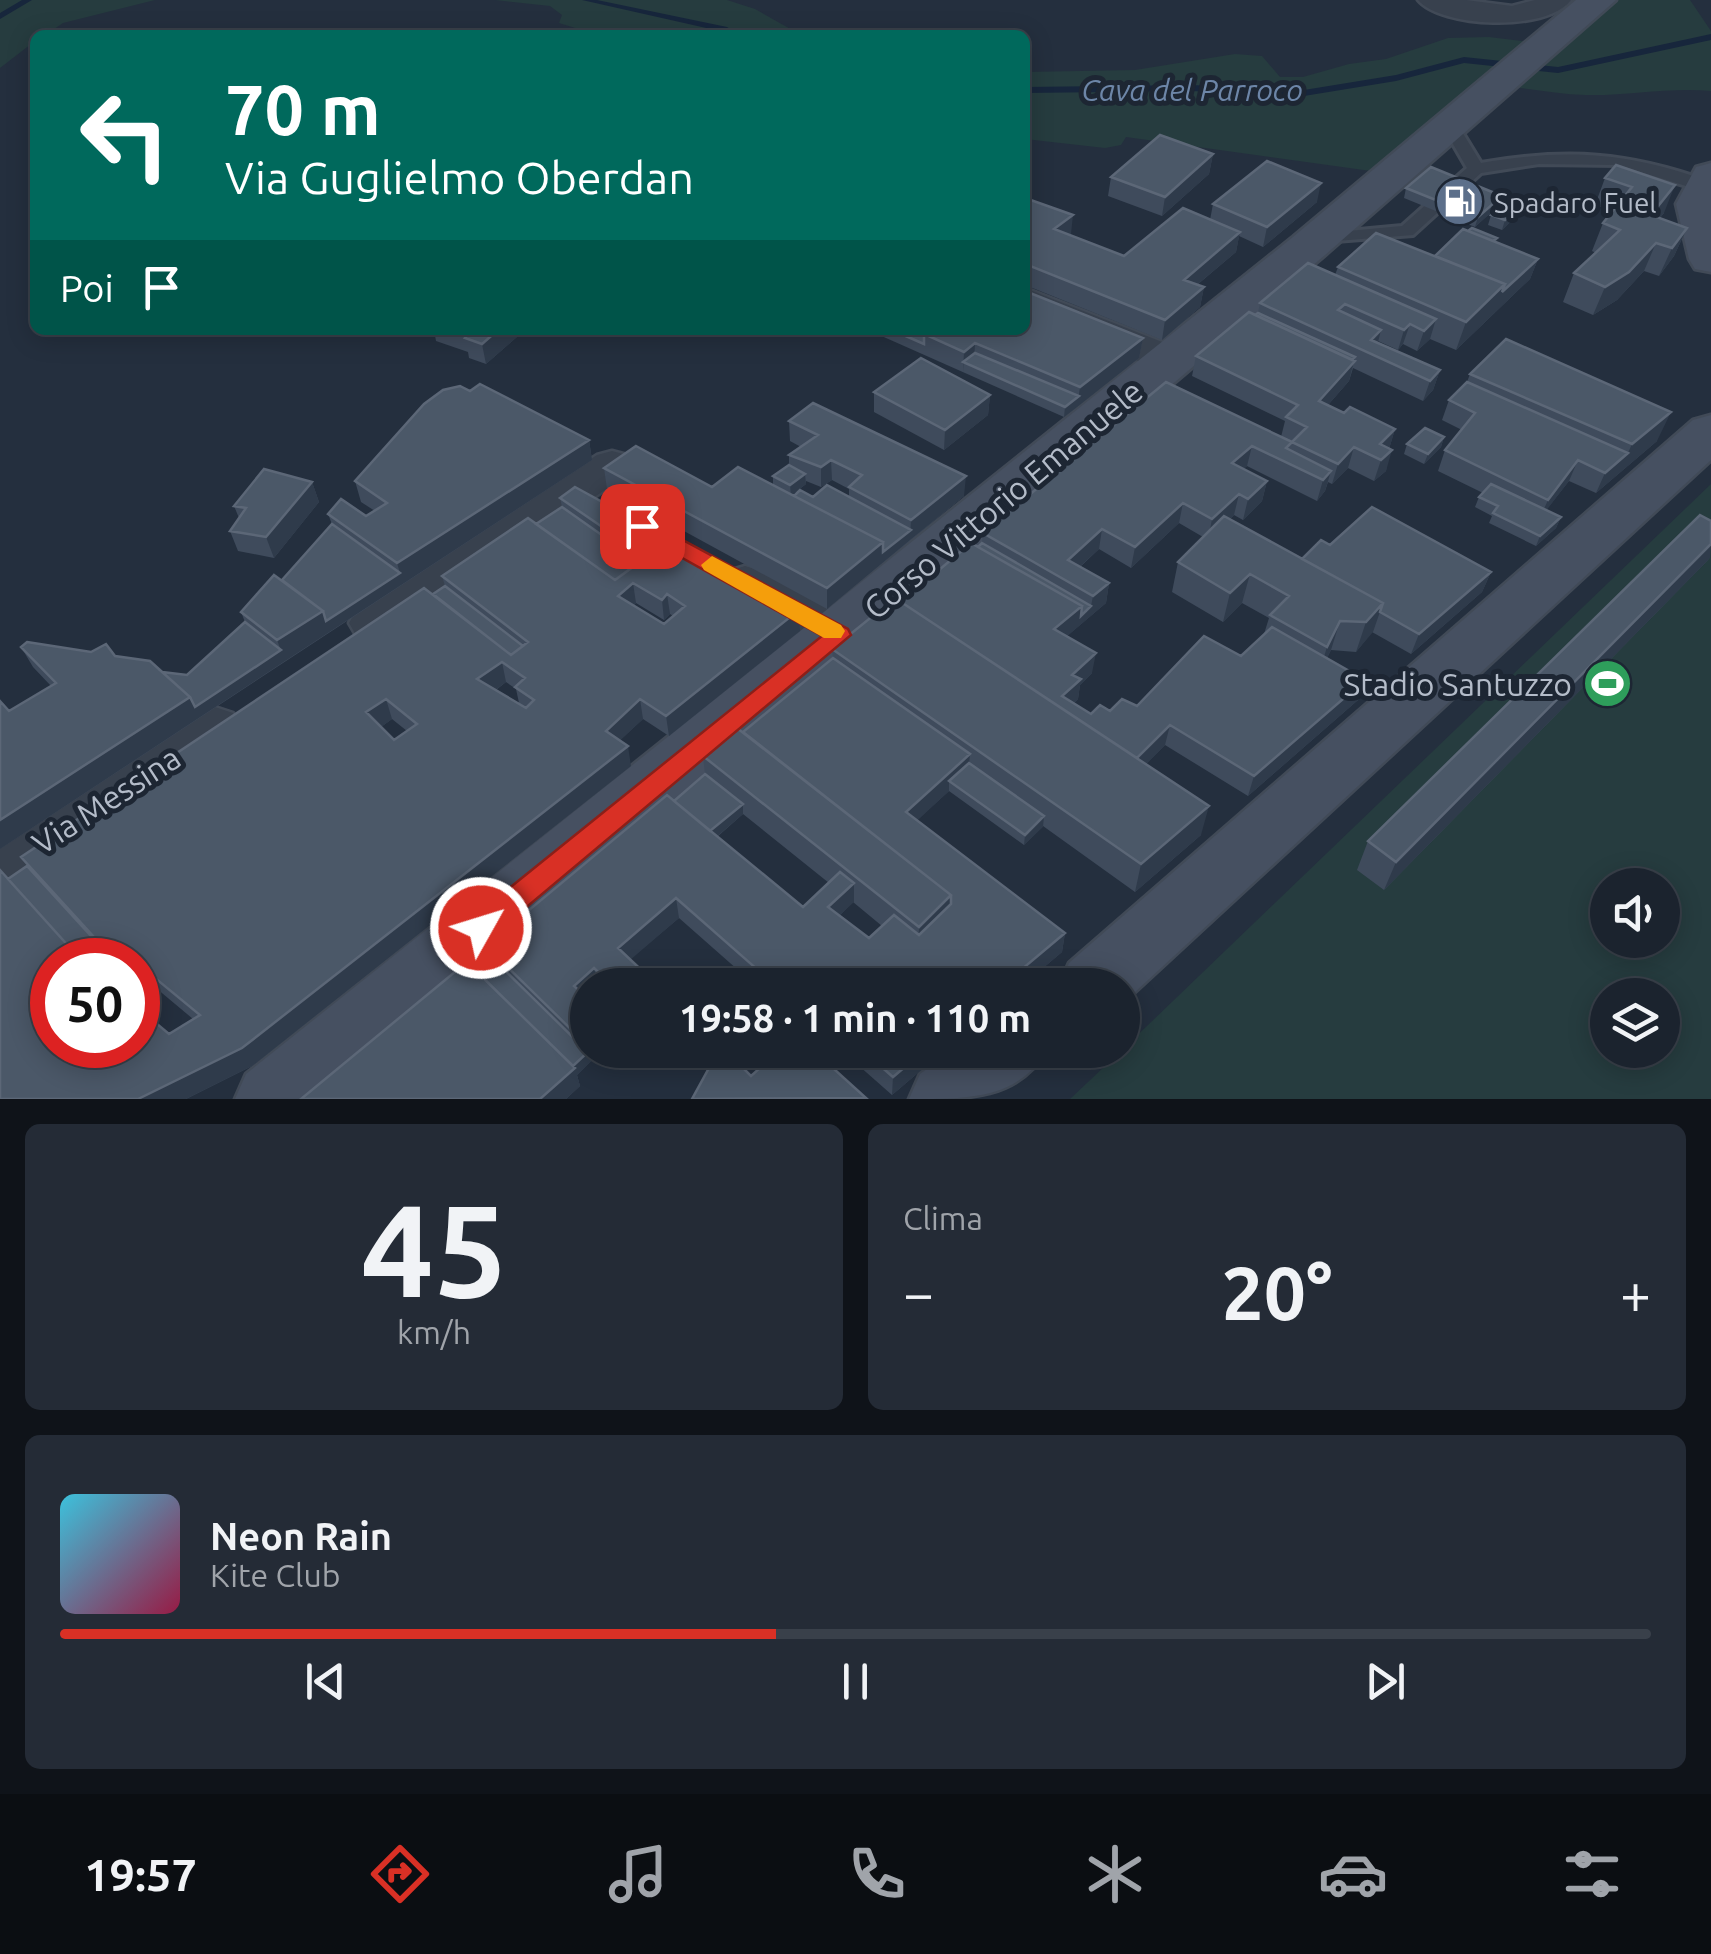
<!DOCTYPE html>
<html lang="it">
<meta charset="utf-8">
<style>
:root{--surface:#1b232e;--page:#242b36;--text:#f1f3f6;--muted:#a0a4aa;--line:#39404a;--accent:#d93025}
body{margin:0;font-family:Ubuntu,sans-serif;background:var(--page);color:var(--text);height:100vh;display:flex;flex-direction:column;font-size:38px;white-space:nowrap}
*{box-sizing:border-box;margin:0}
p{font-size:32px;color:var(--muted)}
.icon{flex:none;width:55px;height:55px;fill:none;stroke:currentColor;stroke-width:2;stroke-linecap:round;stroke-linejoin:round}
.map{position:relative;height:1099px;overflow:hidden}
.panel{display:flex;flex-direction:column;gap:25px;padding:25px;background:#0f1319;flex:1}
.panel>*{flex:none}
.hud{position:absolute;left:30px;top:30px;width:1000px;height:305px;border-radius:15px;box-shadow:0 5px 25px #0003,0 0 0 2px var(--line);background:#00695c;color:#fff;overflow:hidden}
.tools{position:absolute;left:1590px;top:868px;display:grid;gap:20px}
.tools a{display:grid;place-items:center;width:90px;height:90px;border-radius:50%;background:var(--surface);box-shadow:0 5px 25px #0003,0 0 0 2px var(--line);font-size:50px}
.speed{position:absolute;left:30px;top:938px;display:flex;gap:20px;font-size:50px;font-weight:700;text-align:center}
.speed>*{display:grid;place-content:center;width:130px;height:130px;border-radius:50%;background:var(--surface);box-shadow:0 5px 25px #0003,0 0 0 2px var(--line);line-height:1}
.speed .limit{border:15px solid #d22;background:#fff;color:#111}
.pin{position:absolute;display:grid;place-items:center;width:85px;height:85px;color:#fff;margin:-42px;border-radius:20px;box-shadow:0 5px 15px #0006}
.me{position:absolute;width:110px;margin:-55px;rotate:51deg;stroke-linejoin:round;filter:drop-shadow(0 0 8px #0008)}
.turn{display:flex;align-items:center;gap:35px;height:210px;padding:0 30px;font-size:45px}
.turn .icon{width:130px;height:130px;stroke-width:2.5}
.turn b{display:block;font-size:70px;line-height:85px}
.then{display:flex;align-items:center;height:95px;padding:0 30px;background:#0003;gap:20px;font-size:38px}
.big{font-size:75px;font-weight:700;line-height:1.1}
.panel .card{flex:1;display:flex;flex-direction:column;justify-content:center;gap:15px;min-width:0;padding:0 35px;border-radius:15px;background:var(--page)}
.panel .dial{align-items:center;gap:0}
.dial b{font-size:130px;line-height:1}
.song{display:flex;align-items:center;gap:30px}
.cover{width:120px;height:120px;border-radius:15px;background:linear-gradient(135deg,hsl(190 70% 55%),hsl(340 70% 35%))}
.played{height:10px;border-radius:5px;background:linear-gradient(90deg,var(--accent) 45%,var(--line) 45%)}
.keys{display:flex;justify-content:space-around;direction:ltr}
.heat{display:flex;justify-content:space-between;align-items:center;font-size:55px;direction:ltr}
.panel .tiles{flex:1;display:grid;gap:25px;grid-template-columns:1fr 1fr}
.card:last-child{grid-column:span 2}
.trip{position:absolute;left:570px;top:968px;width:570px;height:100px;border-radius:50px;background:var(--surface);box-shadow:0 5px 25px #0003,0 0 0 2px var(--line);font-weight:700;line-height:100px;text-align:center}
.menu{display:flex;height:160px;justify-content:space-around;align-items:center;background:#0b0e12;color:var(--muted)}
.menu .icon{width:70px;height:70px}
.menu .active{color:var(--accent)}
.menu b{font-size:45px;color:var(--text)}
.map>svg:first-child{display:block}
</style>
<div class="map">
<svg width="1711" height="1099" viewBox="0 0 1711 1099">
<rect width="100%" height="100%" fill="#242f3e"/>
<path fill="#263c3f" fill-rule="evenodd" d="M0,0h155l-92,23 -18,12h-10v6l-35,27z
M495,0h232l28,9 46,26h-203l-39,-12 3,-8 -12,-9z
M1617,0h73l21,31v60c-42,-4 -83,5 -125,4 -37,-1 -72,-10 -109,-11l-106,87 -245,-34 -5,8 -16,3 -80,-9v-67l110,-2 100,-16 27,2 18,21h23l46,-13 37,-5 62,-21 41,-1 73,9z
M1711,484v615h-641l52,-49zM1608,885h54v55h-54zM1608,995h54v55h-54z"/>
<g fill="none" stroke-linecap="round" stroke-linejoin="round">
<path fill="#17263c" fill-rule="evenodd" d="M22,0h10l-32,19v-6z
M582,0h15l130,27 13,8h-10l-6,-3z
M1711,34v6l-153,33 -94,-10 -68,18 -92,15 -113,-5 -166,2v-6l166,-2 113,5 92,-15 68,-18 94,10z"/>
<defs>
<path id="lane" d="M1450,120l6,2 25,41c87,-15 147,-11 230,19v8h-12l-81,-25 -79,-1 -58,9 -68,62 -103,8 -3,-4 9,-5 86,-8 65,-58 -25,-43z"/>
<path id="street" d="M1418,0h48l46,6 23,-6h36c-25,33 -131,27 -153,0z
M1025,288l160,63 6,9 -6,9 -14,3 -14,-3 -132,-56z
M612,451l15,4 6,10 -6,10 -237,160 -17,5 -17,-5 -7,-12 7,-12 241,-156z
M745,566l16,5 95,51 7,13 -7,13 -17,5 -17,-5 -93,-53 -7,-12 7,-12z
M215,707l18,6 7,14 -7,14 -214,145 -19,7v-52l197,-128z"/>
<path id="secondary" d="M1576,0h40l-291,255 -997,844h-93l11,-25 1047,-837z
M1711,163v109l-16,-3 -6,-10 -13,-55 20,-37z
M1711,415v45l-589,544v-19h-63l10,-22 624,-543z
M953,1050h94c-29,49 -77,49 -138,49l11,-25z"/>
</defs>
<use href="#lane" stroke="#414a57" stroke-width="6"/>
<use href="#street" stroke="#414a57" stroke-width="5"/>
<use href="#secondary" stroke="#414a57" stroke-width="5"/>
<use href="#lane" fill="#38414e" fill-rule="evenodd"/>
<use href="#street" fill="#38414e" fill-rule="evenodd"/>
<use href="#secondary" fill="#465061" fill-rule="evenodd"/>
</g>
<path fill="#3f4b5c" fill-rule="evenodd" d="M1213,154l-4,20 -47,42 -54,-20 3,-19z
M1616,165l48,48 -4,5 27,10 -13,28 -15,20 -15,-5 -27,29 -24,15 -30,-13 11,-29 22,-20 -4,-2 11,-28 9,-12 -17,-6 10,-27z
M1406,188l96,8 -3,9 -24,22 -71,-29z
M1025,198l45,37 54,21 86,-36 3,-16 104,-2 -54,45 -24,-11 -3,16 -39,33 7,2 -4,20 -38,33 -137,-55z
M1518,208l-4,10 -12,12 -14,-5 3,-10z
M1497,238l-1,4 42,17 -8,20 -74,71 -26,-11 -13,12 -14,-7 -5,6 -20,-9v2l62,27 -7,20 -10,11 -70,-33 -4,13 -21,24 16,8 51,16 -6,20 -3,22 -12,10 -26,-13 -16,16 -4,-2 -3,9 -8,10 -70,-35 -4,3 24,12 -5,20 -19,19 -9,-5 -4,4 72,40 28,-14 161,27 -9,20 -71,62 -39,-22 -16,20 -25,-2 -4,8 38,22 -7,20 -110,96 -83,-51 -19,19 55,71 -66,57 -92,-66 -19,19 -75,-54 -32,29 148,113 -3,19 -39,33h-268l-76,-67 -49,41 23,26h-65l-2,13 16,52 -25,25 3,11 -14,13h-265l172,-131 16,-13 -3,-9 188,-145 31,-27 -2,-18 40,-24 90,-74 -1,-9 146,-102 4,-4 1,-10 298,-96 4,-16 -93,-45 4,-20 59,-41 3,-2 2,-10 75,-28 3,-8 97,-11zM1179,523l24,14 -25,25 -6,30 51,30 19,-19 27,15 -5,16 -23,22 -104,50 -46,8 -17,-11 4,-4 2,-14 12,-12 -25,-37 39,-33 3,-20 -29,-16 19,-18 32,19zM743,814l86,69 -26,24 -86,-70zM853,902l29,24 -13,12 -29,-23z
M434,330h91l-39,34 -17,-6 -1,-6 -32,-11z
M868,330h157l118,8 -4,20 -75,59z
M1470,374l187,67 -61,52 -27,-12 -23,29 15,7 -5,11 -20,18 -47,-23 3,-7 -17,-9 4,-10 4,-4 -45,-22 7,-21 17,-20 -20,-10 7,-20 18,-18z
M470,391l119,49 3,20 -592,389v-148l9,10 42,-25 -18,-19 -12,-20 94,9 47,16 25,3 58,-53 -4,-10 41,-32 50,-56 -4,-10 38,2 9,-5 -14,-9 -6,-21z
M874,392l116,3 -2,20 -44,35 -70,-38z
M789,421l175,75 -137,113 -220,-120 -3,-21 108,19 61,-2v-9l16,-11v-10l12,-8 -11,-6zM832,480l17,9v8h-36l-21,-2 14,-11v-3l15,6z
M1444,437l-3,10 -17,17 -20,-10 3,-10z
M312,482l7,20 -45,56 -36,-7 -8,-20 9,-13 -5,-12z
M560,498l239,112 1,21 -131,105 -26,-17 -23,21 11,26 -379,300 -66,33h-186l27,-233 -6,-9 424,-271 -3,-10 94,-52 26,-17zM636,603l28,17 6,-6 3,2 -9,8 -31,-18zM506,682l10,7 3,14 -23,-13zM392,719l15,12 -13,9 -13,-13zM52,960h86v13l55,46 -24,15z
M1710,558l-326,332 -27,-20 11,-29z
M707,1050h36l-10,9 18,17 -59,23 28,-37z
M841,1050h104l-53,45z"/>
<path fill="#2f3b4b" d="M1213,154l-4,20 -47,42 3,-19z
M1321,183l-4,19 -54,45 4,-20z
M1675,185l-11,28 -25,30 12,-28z
M1502,196l-3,9 -24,22 3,-10z
M1518,208l-4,10 -12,12 3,-10z
M1073,215l-2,19 -19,14 2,-19z
M1687,228l-13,28 -15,20 13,-28z
M1240,232l-4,20 -56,47 4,-19z
M1656,243l-12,28 -27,29 -24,15 12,-28z
M1538,259l-8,20 -74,71 10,-28 39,-38z
M1204,287l-4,20 -38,33 3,-20z
M1436,319l-6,20 -13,12 7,-20z
M1410,324l-7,20 -5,6 6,-20z
M498,330h27l-39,34 -4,-20z
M1381,330l-5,20 -5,-10z
M1143,338l-4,20 -62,49 3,-20z
M975,343l-1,21 -11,-2v10l1,-20z
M1355,357l-6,24 -35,40 5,-20z
M1440,370l-7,20 -10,11 7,-20z
M990,395l-2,20 -44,35 1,-20z
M1079,396l-2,11 -13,10 1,-10z
M1671,412l-14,29 -61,52 9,-20 23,-20 4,-9z
M1395,429l-6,20 -9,-5z
M1444,437l-3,10 -17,17 4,-10z
M589,440l3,20 -307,201 -8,-21 46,-29 77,-38 -3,-10z
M1252,446l-5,20 -20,18 5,-21z
M1354,447l-6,21 -16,16 6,-20z
M1392,450l-6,21 -12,10 7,-21z
M831,460l1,20 -11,7v-20z
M1578,460l-9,21 -30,39 9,-20z
M1331,471l-6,20 -8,10 6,-21z
M805,474l1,10 -15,12 -1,-11z
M966,476l-2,20 -54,44 1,-20z
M1267,481l-5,20 -19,19 5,-21z
M312,482l7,20 -45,56 -8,-21z
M1239,494l-5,21 -26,25 4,-21z
M1183,503l-4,20 -48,45 4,-21z
M1561,517l-5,11 -20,18 4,-10z
M1102,529l-3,20 -34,31 3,-20z
M911,530l-1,10 -83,69v-21l56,-46z
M1711,544l-1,14 -326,332 12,-28z
M1491,572l-9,20 -71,62 8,-20z
M1250,574l-8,29 -19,19 7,-29z
M633,583l3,20 -15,14 -4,-27z
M1109,583l-3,20 -54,46 2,-20 28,-23h9l2,-10z
M667,594l3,20 -6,6 -2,-20z
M1383,603l-10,29 -17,20 10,-30z
M799,610l1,21 -131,105 -3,-20z
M1340,621l-9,29 -13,26 9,-29z
M281,650l4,11 -285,188v-29l190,-123z
M1096,653l-4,20 -12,12 -2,14 -19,17 3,-20 10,-21z
M502,662l4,20 -24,18 -5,-21z
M1365,680l-7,20 -110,96 6,-20z
M386,699l6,20 -19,14 -7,-21z
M640,699l3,20 -34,32 -3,-20z
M1170,725l-5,20 -38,39 4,-20z
M628,746l3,20 -379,300 -66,33h-48z
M970,754l-2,20 -19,7v10l-44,41 1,-20z
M743,804v10l-36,31 -1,-10z
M1209,806l-8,29 -66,57 6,-28z
M1044,816l-1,11 -19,18 1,-10z
M854,883v19l-26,24v-19z
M951,895l-2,28 -31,31 1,-27z
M676,898l3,20 -57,49 -4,-19z
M1065,933l-3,19 -39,33h-20z
M113,943l10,17h-15l3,-2 -6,-9z
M594,968l4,17h-10v11l-10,8 -4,-18z
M588,1041v9h14l-12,12 -5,-19z
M731,1050h12l-19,16 -1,-9z
M925,1050h20l-53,45 1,-18z
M588,1052l2,10 -13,13 3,11 -14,13h-26z"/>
<path fill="#4b5868" stroke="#5c6777" stroke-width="2.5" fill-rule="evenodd" d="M1160,135l53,19 -48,43 -54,-20z
M1267,161l54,22 -54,44 -54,-23z
M1616,165l59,20 -24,30 36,13 -15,20 -16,-5 -27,29 -24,15 -31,-14 46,-43 -17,-7 29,-36 -27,-9z
M1431,167l71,29 -24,21 -72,-29z
M1025,198l48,17 -19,14 70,27 59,-48 57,24 -56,48 20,7 -39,33 -140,-56z
M1504,202l14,6 -13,12 -14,-5z
M1472,228l25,10 -4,3 -25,-10z
M1463,229l75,30 -36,33 3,-8 -70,-28z
M1376,233l129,51 -39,38 -128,-55z
M1308,263l128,56 -12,12 -14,-7 -6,6 -59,-26 -7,6 43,20 -10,10 69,30 -10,11 -170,-78z
M1025,291l118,47 -63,49 -105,-44 -11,9 -40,-18 5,-4h96z
M1249,312l106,49 -36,40 25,12 6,-6 45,22 -15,15 12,6 -11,10 -27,-13 -16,17 -46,-22 -6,6 45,23 -8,9 -71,-34 -20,17 35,18 -19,18 -9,-5 -27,25 -29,-16 -48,44 -33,-18 -34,31 41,23 -16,13 -110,-63 183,-151 126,60 15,-15 -21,-10 12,-12 -102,-49z
M1258,313l97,44 -3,3 -97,-45z
M457,330h41l-16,14 -17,-6 4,-4z
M892,330h37l-5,4v10z
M1506,339l165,73 -39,32 -162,-70z
M975,353l104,43 -14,11 -102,-45z
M921,358l69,37 -45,35 -71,-38z
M1467,382l161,71 -23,20 -27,-13 -30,40 -103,-50 30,-37 -26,-13z
M480,384l109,56 -192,123 -69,-49 13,-15 25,17 21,-13 -32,-22 69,-77 19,-14 17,-4 10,5z
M813,403l153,73 -55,44 -62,-33 13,-12 -31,-15 -10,7 -32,-12 29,-20 -29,-14z
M1425,428l19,9 -16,17 -21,-10z
M636,446l76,41 26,-20 145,75 -56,46 -223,-120z
M789,465l16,9 -15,11 -17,-9z
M264,469l48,13 -46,55 -36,-6 16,-23 -12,-2z
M1491,484l70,33 -21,19 -47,-23 5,-7 -19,-9z
M827,485l84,45 -28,22v-10l-89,-46 6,-6 13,7z
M575,487l224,123 -133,106 -26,-17 -34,32 22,15 -386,302 -104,51h-138v-229l81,90h-29v85h86v-37l31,26 31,-19 -62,-51v-4h-5l-20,-17 -8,6 -84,-92 403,-269 87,67 17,-13 -86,-66 86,-58 87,62 31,-23 -86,-59zM633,583l29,17 5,-6 18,12 -21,18 -46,-28zM502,662l23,16 -10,9 19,13 -8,8 -49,-29zM386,699l31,25 -23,16 -28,-28z
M562,507l78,55 -25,18 -79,-56z
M1372,507l119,65 -72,62 -39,-22 3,-9 -81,-44 19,-19 9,5z
M1700,515l11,6v23l-315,318 -28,-21z
M1224,516l159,87 -17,19 -26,-1 -13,26 -57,-32 19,-19 -39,-22 -20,19 -52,-31z
M332,524l68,49 -74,48 -3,-10 -41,-31z
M971,543l111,63 -28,23 42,24 -24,22 9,4 -19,17 29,18 9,-9 10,6 12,-12 15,7 67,-70 37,20 31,-29 93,53 -111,96 -84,-51 -33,33 -236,-156z
M982,543l109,63 -10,10 1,-10 -104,-59z
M274,575l49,36 -46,29 -36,-28z
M445,586l78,60 -12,9 -78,-61z
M895,598l314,208 -68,58 -309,-215z
M245,622l36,28 -86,57 -5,-10 -28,-25 25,3z
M27,642l64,10 15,-8 9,12 35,5 40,36 -190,123v-119l9,10 47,-28 -35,-36z
M833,658l137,96 -64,58 159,121 -62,52h-228l-99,-87 -58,50 34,32 -6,5h-34l-18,-17 -20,18 14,13v42l-3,2 -99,-97 181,-151 136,112 37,-35 14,11 -26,24 41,31 25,-23 25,20 32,-31v-9l-208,-163z
M737,728l214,167 -32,32 -216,-171z
M969,763l75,53 -19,19 -76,-54z
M705,774l38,30 -33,27 -36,-30z
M27,866l84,92 -3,2h-27l-73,-81z
M489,955l99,97 -15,14 -100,-98z
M467,962l108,106 -35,31h-239z
M716,1050h15l-8,7z
M780,1050h33l53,48 -174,1 17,-31 22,-12 20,20z
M862,1050h63l-32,27z"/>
<path fill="#d93025" stroke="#8d1f18" stroke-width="2.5" d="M642,518l206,111 3,6 -360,302 -10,3 -10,-3 -4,-9 4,-9 351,-283 -188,-105 -4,-5 4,-6z"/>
<path fill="#f59e0b" d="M712,556l129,69 4,6 -4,7h-17l-120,-68 -3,-5z"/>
<defs>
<symbol id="fuel-disc" viewBox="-11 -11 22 22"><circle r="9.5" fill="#5c6f8a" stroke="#1d2633"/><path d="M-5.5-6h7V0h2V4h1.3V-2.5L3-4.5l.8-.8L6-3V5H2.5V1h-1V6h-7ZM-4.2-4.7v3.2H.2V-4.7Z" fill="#fff"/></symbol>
<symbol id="stadium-disc" viewBox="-11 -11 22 22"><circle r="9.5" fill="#2e9e5b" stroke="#1d2633"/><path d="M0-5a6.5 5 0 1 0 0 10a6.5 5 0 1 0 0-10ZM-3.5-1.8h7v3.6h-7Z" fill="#fff"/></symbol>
</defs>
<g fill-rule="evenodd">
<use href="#fuel-disc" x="1432" y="174" width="55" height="55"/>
<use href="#stadium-disc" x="1580" y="656" width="55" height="55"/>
</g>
<g text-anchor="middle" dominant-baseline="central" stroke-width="10" stroke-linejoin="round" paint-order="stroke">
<g font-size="28" fill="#b4bcc9" stroke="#1d2633" text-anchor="start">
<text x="1494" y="202">Spadaro Fuel</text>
</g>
<g font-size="30" font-style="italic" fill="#6d86a8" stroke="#1d2633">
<text x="1192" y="90">Cava del Parroco</text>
</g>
<g font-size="32" fill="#b4bcc9" stroke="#1d2633">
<text transform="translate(1003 499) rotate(-40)">Corso Vittorio Emanuele</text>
<text transform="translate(106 800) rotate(-33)">Via Messina</text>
</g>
<g font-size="32" fill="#b4bcc9" stroke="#1d2633" text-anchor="end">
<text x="1572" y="684">Stadio Santuzzo</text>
</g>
</g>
</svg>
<div class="tools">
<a><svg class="icon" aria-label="sound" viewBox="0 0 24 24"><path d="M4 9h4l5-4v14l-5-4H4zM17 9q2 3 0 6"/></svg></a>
<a><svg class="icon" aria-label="layers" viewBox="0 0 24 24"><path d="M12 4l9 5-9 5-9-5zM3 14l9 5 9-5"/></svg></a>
</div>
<div class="speed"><div class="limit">50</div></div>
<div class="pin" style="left:642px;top:526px;background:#d93025"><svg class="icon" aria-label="arrive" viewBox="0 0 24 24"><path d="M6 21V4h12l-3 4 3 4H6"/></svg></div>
<svg class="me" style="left:481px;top:928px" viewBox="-20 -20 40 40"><circle r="17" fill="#d93025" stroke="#fff" stroke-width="3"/><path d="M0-11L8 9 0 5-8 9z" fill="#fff"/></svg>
<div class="trip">19:58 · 1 min · 110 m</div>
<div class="hud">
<div class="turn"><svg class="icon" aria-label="left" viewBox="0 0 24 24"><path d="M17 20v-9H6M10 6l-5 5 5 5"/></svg><div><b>70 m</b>Via Guglielmo Oberdan</div></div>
<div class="then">Poi<svg class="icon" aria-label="arrive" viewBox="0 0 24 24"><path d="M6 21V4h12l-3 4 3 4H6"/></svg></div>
</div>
</div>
<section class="panel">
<div class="tiles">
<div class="card dial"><b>45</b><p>km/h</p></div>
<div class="card"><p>Clima</p>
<div class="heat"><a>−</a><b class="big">20°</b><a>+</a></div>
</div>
<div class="card">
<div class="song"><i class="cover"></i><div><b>Neon Rain</b><p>Kite Club</p></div></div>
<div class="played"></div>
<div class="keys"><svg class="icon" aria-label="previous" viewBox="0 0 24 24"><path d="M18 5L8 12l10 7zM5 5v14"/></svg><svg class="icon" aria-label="pause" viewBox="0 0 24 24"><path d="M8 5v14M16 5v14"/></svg><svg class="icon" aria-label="next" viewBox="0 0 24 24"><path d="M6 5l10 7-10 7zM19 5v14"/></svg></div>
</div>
</div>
</section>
<nav class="menu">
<b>19:57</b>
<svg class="icon active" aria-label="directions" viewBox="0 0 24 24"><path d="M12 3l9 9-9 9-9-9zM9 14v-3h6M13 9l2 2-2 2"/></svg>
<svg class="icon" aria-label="music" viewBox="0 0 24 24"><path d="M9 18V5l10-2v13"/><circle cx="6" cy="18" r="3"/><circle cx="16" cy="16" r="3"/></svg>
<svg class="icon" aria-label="phone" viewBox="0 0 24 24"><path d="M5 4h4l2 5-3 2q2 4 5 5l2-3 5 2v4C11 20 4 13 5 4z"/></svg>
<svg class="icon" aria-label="climate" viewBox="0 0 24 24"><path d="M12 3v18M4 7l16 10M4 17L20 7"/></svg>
<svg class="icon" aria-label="car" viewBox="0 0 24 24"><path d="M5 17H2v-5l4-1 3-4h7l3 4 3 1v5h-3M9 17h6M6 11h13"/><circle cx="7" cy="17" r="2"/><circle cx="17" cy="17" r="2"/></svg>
<svg class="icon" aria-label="filters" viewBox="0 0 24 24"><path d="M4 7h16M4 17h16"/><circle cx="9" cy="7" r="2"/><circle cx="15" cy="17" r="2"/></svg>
</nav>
